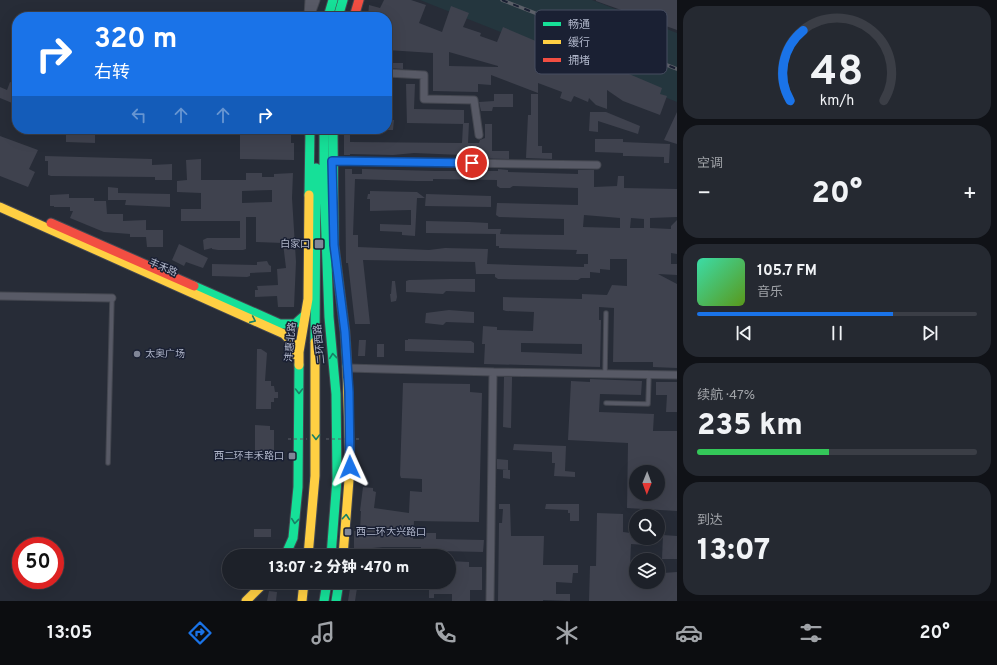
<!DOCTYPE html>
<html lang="zh">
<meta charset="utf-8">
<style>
:root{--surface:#1d2129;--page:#252931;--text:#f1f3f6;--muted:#a0a3a8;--line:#3b3e46;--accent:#1a73e8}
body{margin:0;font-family:Overpass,"Noto Sans SC",sans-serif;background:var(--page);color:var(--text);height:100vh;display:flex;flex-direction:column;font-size:15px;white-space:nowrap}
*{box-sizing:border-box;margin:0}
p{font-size:13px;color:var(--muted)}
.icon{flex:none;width:22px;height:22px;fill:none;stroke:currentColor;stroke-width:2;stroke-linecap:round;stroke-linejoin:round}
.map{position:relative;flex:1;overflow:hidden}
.details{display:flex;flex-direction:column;gap:6px;padding:6px;background:#101217;width:320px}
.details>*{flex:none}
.hud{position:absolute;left:12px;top:12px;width:380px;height:122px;border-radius:16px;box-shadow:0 4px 16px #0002,0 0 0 1px var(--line);background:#1a73e8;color:#fff;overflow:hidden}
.needle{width:26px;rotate:181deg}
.tools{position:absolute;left:629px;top:465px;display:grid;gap:8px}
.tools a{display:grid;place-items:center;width:36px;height:36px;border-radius:50%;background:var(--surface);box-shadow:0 4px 16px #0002,0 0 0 1px var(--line);font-size:20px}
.speed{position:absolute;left:12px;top:537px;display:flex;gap:8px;font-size:20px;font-weight:700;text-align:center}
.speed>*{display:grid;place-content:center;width:52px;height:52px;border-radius:50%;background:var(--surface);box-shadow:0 4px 16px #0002,0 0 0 1px var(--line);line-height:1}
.speed .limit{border:6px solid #d22;background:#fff;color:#111}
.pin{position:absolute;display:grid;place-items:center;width:34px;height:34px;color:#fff;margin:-17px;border:2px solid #fff;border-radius:50%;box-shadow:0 1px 4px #0007}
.me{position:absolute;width:44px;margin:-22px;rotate:359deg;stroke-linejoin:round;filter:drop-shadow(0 0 3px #0008)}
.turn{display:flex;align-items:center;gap:14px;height:84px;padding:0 16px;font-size:18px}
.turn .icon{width:52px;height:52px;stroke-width:2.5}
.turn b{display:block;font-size:28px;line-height:34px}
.lanes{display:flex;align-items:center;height:38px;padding:0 16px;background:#0003;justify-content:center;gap:20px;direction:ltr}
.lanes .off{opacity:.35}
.big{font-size:30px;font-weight:800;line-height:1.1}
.details .card{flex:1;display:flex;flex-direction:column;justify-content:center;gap:6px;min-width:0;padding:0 14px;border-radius:16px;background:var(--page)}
.details .dial{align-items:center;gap:0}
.dial svg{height:104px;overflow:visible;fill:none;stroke:var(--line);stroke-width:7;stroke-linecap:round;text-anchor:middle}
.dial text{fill:var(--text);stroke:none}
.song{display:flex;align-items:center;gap:12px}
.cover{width:48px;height:48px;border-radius:6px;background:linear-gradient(135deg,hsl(160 70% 55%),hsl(90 70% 35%))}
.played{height:4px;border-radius:2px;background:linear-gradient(90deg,var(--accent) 70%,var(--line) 70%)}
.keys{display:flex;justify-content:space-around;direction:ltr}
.heat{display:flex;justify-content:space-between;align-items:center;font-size:22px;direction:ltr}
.charge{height:6px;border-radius:3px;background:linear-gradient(90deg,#34c759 47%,var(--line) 0)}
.trip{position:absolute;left:222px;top:549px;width:234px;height:40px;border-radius:20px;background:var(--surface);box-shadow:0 4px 16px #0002,0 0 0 1px var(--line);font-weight:800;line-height:40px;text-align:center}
.tabs{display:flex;height:64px;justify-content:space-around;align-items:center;background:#0c0d10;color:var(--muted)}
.tabs .icon{width:28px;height:28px}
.tabs .active{color:var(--accent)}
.tabs b{font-size:18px;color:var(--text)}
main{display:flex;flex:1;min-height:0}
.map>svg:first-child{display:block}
</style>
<main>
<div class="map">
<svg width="677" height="601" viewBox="0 0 677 601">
<rect width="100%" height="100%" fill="#272c37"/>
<path fill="#24363e" d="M420,0h172l85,33v69z"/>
<path fill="#3f424e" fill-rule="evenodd" d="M384,0h27l15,5 -7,18 23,9 9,-26 18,7 -6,14 18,6 -1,3 17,6 6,-15 94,40 15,4 1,-3 9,3 40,17 -2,6 7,2 -7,19 -37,-14 -16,-11v19l-11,-4 -7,-7 -1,4 -14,-6 -3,6 -11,-4 2,-6 -24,-9v10l-47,-18v10l-13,-1v8l-45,-1v-38l-46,-3v-33h-19l1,-12 11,3zM449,52l49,14v1l-49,-1z
M596,0h81v30l-81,-29z
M387,63h16v6l-16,-1z
M10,82l7,2v21l-17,-7v-11l7,3z
M387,83h6v25h-6z
M406,84h9l-1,25 50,1v13h5l-1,20h11l1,-3 5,-2v-14h7v27h17v8l-47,-1v-3l-48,-2 -21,2 -43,-1v1h-6v-26h6v13l112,1 1,-19 -56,-1z
M494,94h19v13h-20l-1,4h-11l-2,-9 15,-1z
M531,94h7v52h4v7h10v6l-26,-1 2,-43h3z
M590,112h16l34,14 -2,8 -40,-13v11l-9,-1z
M677,112v32l-13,-4z
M387,120h7l-1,10h-6z
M69,129h24v4h2v10l-29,-1v-10h3z
M233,129h58v14h3v17l-54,-1v-24h-7z
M0,136l38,14 -9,19 6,3 -7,15 -28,-11z
M595,139h28v3l47,2 -1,19h-5v-6l-37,-1h-4v-3l-28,-1z
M45,156l107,3v6l20,-1v16h-17v-3l-104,-1 -3,-1v-14h-3z
M201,159v21h45v-7h16v4h12v-3l19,-1 -1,25 4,64 -2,45h-16l-1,-11 -22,1v-7h3l-1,-4 21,-1 -1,-16 9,-1 -3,-25 -27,-1v-25h-10v32l-3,1h-25l-6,-1v-1l-8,2 -1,-10 4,-2h33v-17h-59v-12h20v-16l-24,-1v-11l10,-1 -1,-20zM272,190v12l-30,1v-12z
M345,169h7v5h10v-5l74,2h62v-2l10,1v2l70,2v-4h16v17l23,-1 1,-10h6v12l53,1v28l-27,1v10l21,1v-3l6,-6v34l-6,-1v11h6v11l-19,-1 19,10v84l-24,-1v-5h-40l1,-54 -15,-1v13h2l-1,47 -116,-3 1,-20h-3l1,-18 14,1v3l36,1 1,-19 -28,-1 -3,-1v-13l79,2v-5l25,1 5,-10 15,1v-27h-17v11l-10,-1v4l-10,-1v6h-9l-3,2 -80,-1 -3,-2v-3h-19l-1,-12 -112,-2 7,64h-15l-7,-61h-2zM355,179l61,2h17v-2l64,1v6l3,2h10l3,-2 65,2v17l-81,-2 -1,12 3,2 65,2v16l-64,-1 1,-5h-13v-6l-19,-1 -43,-1v12l70,1v12h3v2l78,2 -1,4h12v10h-4v3l-97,-3 1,-15 -43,-1 -16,2 -71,-3v-12h-5zM584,215l36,3v10l-37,-1zM631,218l13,1v9h-14zM521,343l61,1v10l-61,-2z
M108,187l10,1v5l52,1v13l-45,-2 1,-5h-18z
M370,191l47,1 8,6h-8l-2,38 -13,-1v-3l-22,-1v-7l31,1v-15l-41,1v-12h-3l1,-5h2z
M69,194v4h25v3h12l1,13h16v7l23,-1v10h17v17h-16l-1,-10h-16v-3l-26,-2 -34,-14 3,-7h-3v-4h-16v-1h-4v-11z
M426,194l65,2v11l-66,-1z
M179,244l29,14 -5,10 -17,-6 -2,4 -12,-6z
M267,261l2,4 2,1v6l-21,1v3l-3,1 -35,-1v-12l45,1v-3z
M450,279h25v13l-29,-1 -3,3 -37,-2v-11l3,-1z
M392,281h3l2,16 -1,4 -5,1 -1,-8h1z
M449,310l25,2v11l-28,-1 -3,3 -18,-2 1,-10z
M408,339l63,2 3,2v10l-69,-2v-11h3z
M359,340h7l-1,16h-7z
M377,344h7v13h-7z
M257,349h4l6,4 -2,28h6v5h3l1,6h3v6h-4v4h-3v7h-15z
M504,377h8v3l-1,48 -8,-1z
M590,379l52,2 -1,14 -41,-1 -1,18 55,2 -1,17h24v80l-50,-3 1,-65 -60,-3 3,-59 19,1zM636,472h22v22h-22z
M656,382h21v30h-11l1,-17h-11z
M403,383l67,1v8l12,1 -3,129 -65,-1 -1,18h11v-6h12v6l48,1 -1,12 -42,-1v5h-20v-9h-38l-21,2v7h-8v-25h6l1,-20h-1l3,-24 10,1v3l3,1 -2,16 35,5 1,-22 12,1v-13l-21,-1 -1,-3z
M255,425l15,1v4h4v20l-7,6h-12z
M514,444l52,2 -1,25 10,1v5l-21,-1 1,-13h-3v-11l-39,-2z
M497,459l11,1v10l-11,-1z
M503,470h7v9l-7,-1z
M499,504h11l1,32h33l-1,29h35v8h-5l-1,10 -16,-1v12h14v7l-27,-1v1h-45l1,-78h3l1,-14h-4z
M546,504h33v17h-9v-8h-2v-3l-23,-1z
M597,513l26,1v18l8,1v5h15v7l-15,-1 -1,23h6v16l22,-1v-7h5v-2l14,-1v29h-88l1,-35h6z
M254,529h17v8h-17z
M663,535l14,1v23h-15z
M449,561l20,1v5h13v23h-12v11h-18v-7h-18v4h-5v-16h20z
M351,582h14l-1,7 -7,-1 -2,13h-7z
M398,582h9v6h-9z
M269,591l8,1 -1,9h-9z"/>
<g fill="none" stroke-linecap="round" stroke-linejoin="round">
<defs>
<path id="lane" d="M605,374l1,-61
M606,403l42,1 1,-29
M108,463l4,-165"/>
<path id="street" d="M308,16l1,-16
M310,17l6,-17
M387,73l37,2v24l50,1 5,35
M332,161l265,4
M0,296l112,2
M347,368l146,4 -3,229
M493,372l184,3"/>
<path id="fast" d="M328,17l5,-17
M338,17l5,-17
M324,129v53l5,135 7,77 1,85 -6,77
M333,129l1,116 11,87 2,34
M309,195l1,-66
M194,286l86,38h15l10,-9
M315,342l1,-174
M285,556l8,-18 5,-51 1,-122
M324,601l3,-19
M336,601l3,-19"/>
<path id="slow" d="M0,207l284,127 9,9 3,12
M299,365v-13l9,-53 1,-104
M343,556l7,-89 -3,-101
M246,601l19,-19
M302,601l2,-19"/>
<path id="jam" d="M354,17l5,-17
M51,223l143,63"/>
</defs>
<use href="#lane" stroke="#444750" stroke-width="5.5"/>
<use href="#street" stroke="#444750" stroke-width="9"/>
<use href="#fast" stroke="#444750" stroke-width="11"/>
<use href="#slow" stroke="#444750" stroke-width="11"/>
<use href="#jam" stroke="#444750" stroke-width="11"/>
<use href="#lane" stroke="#585a66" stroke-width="3.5"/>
<use href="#street" stroke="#585a66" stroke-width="7"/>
<use href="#fast" stroke="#16e098" stroke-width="9"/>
<use href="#slow" stroke="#ffcf43" stroke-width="9"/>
<use href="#jam" stroke="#f24e42" stroke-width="9"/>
<defs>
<path id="rail" d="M502,0l175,69"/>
</defs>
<use href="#rail" stroke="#5b5f68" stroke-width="3.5"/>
<use href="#rail" stroke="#1a2033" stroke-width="2" stroke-dasharray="6" stroke-linecap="butt"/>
<defs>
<path id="slow-bridge" d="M308,556l7,-80v-134"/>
</defs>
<use href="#slow-bridge" stroke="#444853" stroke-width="11" stroke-linecap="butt"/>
<path stroke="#5a5f68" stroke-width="1" stroke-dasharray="3 3" stroke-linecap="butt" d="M288,439h19
M326,439h33"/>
<use href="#slow-bridge" stroke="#ffcf43" stroke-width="9"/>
</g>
<defs><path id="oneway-chevron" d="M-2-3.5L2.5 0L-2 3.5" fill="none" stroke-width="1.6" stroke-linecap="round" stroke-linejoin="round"/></defs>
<g stroke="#188066">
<use href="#oneway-chevron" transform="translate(253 320) rotate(24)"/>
<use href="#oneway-chevron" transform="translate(333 356) rotate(-96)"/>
<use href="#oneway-chevron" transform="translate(299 391) rotate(90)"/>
<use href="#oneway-chevron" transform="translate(316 437) rotate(90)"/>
<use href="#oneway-chevron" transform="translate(346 517) rotate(-85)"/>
<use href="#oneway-chevron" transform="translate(295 521) rotate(96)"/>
</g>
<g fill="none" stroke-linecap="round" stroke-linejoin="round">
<defs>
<path id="route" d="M350,467l-1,-75 -4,-60 -11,-87 -2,-84 140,2"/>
</defs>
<use href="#route" stroke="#114b97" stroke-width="10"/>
<use href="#route" stroke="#1a73e8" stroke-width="7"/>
</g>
<g fill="#808697" stroke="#1a2033" stroke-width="1.5">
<rect x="314" y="239" width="10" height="10" rx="2"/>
<circle cx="137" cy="354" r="4"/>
<rect x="288" y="452" width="8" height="8" rx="2"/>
<rect x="344" y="528" width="8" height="8" rx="2"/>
</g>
<g text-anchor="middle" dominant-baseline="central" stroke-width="3" stroke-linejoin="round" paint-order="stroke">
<g font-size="10" fill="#b0b6ca" stroke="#1a2033" text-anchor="end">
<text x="310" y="244">白家口</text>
<text x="145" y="354" text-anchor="start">太奥广场</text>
<text x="284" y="456">西二环丰禾路口</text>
<text x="356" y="532" text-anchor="start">西二环大兴路口</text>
</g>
<g font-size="10" fill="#b0b6ca" stroke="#1a2033">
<text transform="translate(163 268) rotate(24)">丰禾路</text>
<text transform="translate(291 342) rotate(-84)">沣惠北路</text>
<text transform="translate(320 344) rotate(-96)">二环西路</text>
</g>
</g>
<rect x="535" y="10" width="132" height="64" rx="6" fill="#1a2033" stroke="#474d60" stroke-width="1"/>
<rect x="543" y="22" width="18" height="4" fill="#16e098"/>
<rect x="543" y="40" width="18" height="4" fill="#ffcf43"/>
<rect x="543" y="58" width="18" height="4" fill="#f24e42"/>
<g font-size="11" fill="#b0b6ca">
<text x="568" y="28">畅通</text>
<text x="568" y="46">缓行</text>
<text x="568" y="64">拥堵</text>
</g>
</svg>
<div class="tools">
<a><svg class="needle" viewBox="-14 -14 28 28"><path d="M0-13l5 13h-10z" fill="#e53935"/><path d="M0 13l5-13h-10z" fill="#a0a3a8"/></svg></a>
<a><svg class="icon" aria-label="search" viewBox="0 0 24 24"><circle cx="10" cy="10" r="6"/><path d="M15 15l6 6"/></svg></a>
<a><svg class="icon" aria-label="layers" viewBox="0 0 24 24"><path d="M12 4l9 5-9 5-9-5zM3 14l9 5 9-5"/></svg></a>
</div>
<div class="speed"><div class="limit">50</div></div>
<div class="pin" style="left:472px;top:163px;background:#d93025"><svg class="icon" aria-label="arrive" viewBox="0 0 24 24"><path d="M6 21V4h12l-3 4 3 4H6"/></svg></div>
<svg class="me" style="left:350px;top:467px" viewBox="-20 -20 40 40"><path d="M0-17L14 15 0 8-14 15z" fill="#1a73e8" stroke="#fff" stroke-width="4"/></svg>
<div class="trip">13:07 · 2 分钟 · 470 m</div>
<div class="hud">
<div class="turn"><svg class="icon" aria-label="right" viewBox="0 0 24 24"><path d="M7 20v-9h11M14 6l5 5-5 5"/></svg><div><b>320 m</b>右转</div></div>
<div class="lanes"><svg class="icon off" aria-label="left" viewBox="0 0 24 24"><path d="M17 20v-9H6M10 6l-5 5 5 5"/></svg><svg class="icon off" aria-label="ahead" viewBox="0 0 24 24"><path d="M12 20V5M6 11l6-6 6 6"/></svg><svg class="icon off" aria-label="ahead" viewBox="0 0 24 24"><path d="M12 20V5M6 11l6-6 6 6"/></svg><svg class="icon" aria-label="right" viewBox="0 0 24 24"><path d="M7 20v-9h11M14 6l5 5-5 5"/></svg></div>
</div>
</div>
<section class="details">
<div class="card dial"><svg viewBox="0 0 100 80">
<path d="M14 69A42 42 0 1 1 86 69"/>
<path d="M14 69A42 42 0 0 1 24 15" stroke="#1a73e8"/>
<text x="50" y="56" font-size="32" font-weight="700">48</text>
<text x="50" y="72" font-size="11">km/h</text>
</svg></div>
<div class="card"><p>空调</p>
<div class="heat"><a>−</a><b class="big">20°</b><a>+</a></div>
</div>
<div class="card">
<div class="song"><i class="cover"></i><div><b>105.7 FM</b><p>音乐</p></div></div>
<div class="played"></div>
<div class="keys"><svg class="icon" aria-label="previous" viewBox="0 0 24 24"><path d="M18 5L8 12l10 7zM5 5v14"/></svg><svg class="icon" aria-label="pause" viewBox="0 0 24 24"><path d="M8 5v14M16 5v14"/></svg><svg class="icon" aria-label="next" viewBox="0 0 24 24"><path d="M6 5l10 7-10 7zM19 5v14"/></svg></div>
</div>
<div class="card"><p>续航 · 47%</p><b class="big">235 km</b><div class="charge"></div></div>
<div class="card"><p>到达</p><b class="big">13:07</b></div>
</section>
</main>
<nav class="tabs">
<b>13:05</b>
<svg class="icon active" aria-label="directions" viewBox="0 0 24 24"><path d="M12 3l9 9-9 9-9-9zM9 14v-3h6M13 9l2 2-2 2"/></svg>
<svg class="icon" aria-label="music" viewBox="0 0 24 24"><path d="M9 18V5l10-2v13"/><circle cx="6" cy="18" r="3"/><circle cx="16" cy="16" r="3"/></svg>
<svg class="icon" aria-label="phone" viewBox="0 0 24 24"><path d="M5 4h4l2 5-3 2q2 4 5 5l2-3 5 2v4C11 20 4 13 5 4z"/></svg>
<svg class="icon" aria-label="climate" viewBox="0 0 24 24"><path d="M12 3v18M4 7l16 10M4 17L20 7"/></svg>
<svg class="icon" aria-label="car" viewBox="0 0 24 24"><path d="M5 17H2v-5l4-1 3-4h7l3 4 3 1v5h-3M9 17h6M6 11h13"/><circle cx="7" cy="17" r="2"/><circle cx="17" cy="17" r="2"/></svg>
<svg class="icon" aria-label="filters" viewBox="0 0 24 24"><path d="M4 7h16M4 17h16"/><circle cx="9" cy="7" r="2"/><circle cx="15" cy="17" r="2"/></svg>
<b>20°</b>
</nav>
